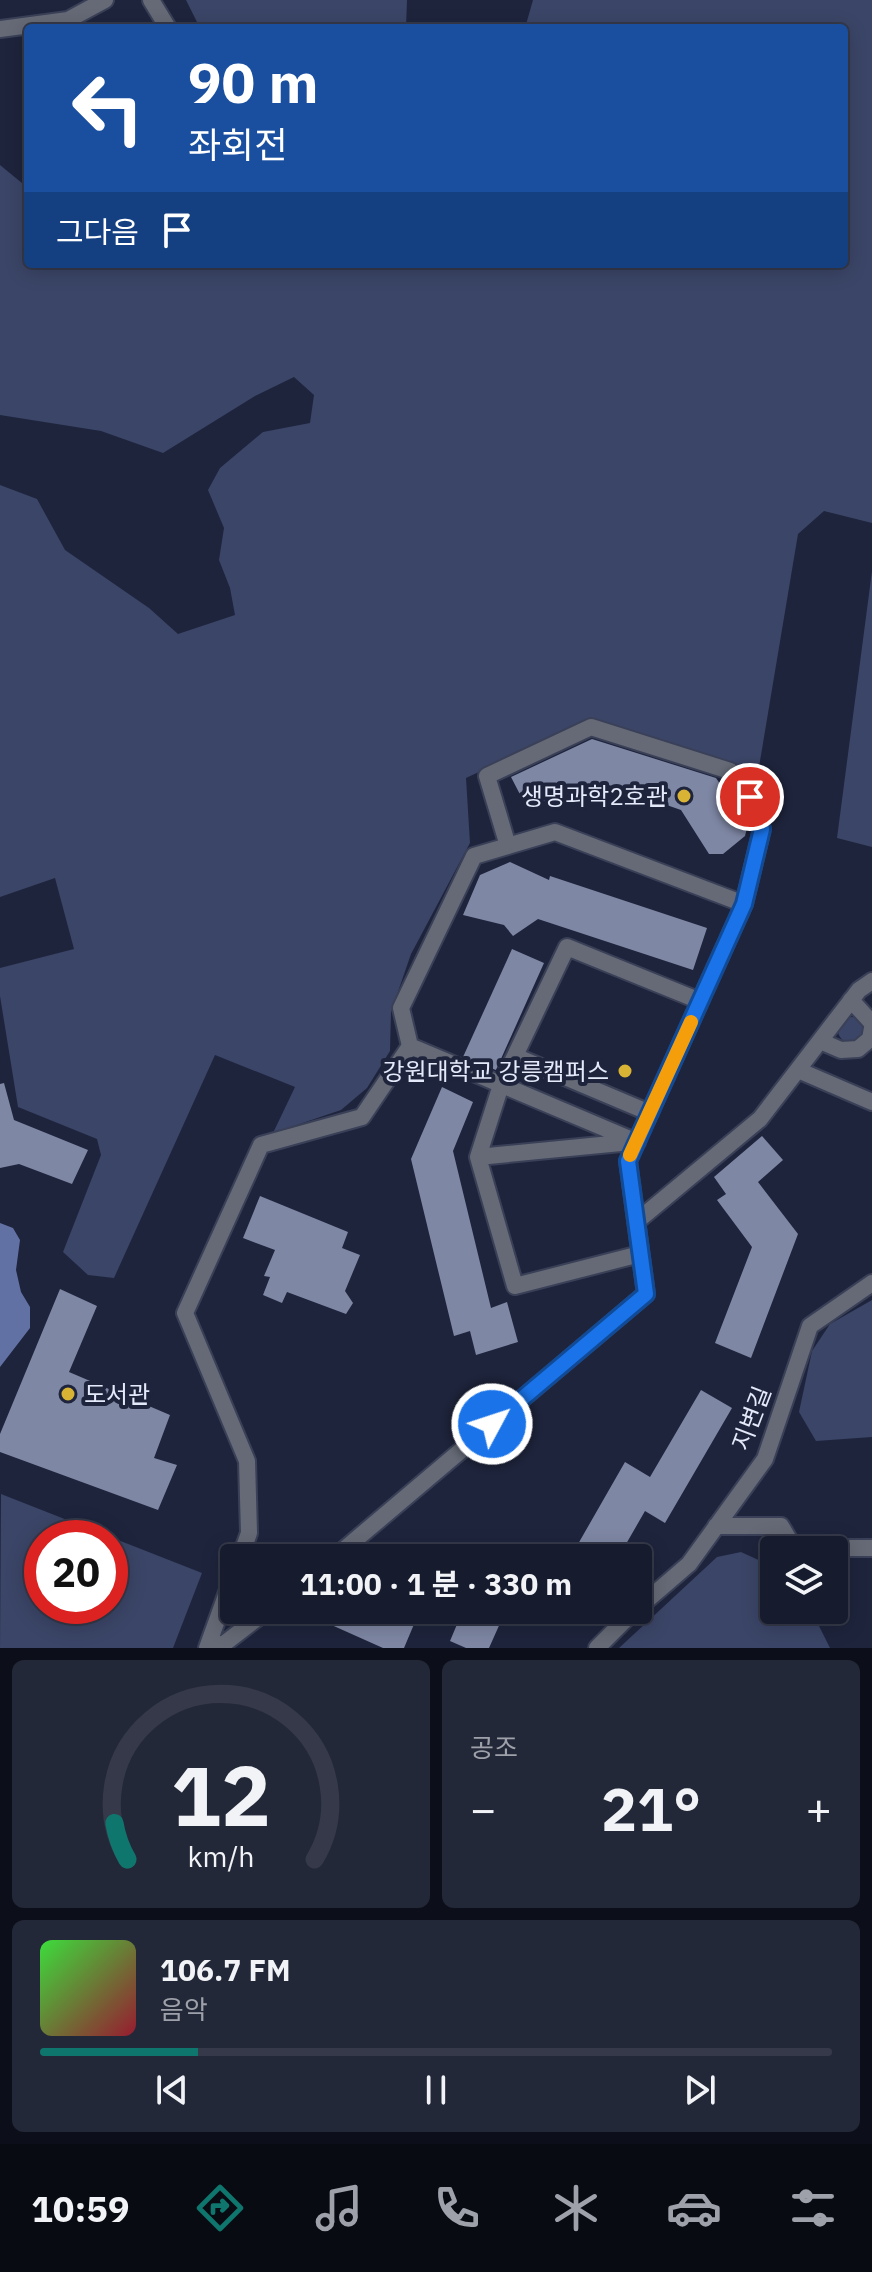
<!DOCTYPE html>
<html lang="ko">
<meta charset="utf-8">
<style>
:root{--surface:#161b2d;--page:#232839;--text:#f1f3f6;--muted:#9ea1aa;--line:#353949;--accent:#0f766e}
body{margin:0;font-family:"IBM Plex Sans","Noto Sans KR",sans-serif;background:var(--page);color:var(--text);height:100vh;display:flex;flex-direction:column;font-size:30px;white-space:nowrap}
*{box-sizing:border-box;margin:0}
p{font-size:26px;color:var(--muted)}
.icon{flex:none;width:44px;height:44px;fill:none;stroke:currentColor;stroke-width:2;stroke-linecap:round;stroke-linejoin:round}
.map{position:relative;height:1648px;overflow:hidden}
.panel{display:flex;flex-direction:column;gap:12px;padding:12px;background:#0c0f19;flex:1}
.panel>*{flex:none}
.guide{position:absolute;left:24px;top:24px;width:824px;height:244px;border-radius:8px;box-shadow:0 4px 20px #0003,0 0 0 2px var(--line);background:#1a4fa0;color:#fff;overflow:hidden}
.buttons{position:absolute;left:760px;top:1536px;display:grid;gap:16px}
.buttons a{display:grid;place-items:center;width:88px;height:88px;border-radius:8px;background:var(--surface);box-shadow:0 4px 20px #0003,0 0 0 2px var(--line);font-size:40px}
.speed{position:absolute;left:24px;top:1520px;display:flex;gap:16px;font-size:40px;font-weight:700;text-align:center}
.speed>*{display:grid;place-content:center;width:104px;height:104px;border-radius:50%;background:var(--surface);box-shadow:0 4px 20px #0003,0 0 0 2px var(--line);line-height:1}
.speed .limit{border:12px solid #d22;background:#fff;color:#111}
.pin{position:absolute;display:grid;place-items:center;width:68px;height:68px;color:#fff;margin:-34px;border:4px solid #fff;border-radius:50%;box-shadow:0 2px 8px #0007}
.me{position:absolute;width:88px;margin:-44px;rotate:50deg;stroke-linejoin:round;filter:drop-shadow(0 0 6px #0008)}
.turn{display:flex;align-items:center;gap:28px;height:168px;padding:0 32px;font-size:36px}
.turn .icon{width:104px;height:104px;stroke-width:2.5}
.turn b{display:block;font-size:56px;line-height:68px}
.then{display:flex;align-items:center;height:76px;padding:0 32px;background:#0003;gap:16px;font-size:30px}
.big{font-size:60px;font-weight:700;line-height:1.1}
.panel .tile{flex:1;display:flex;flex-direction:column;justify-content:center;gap:12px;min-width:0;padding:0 28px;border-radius:12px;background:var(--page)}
.panel .dial{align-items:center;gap:0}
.dial svg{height:208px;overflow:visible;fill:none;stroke:var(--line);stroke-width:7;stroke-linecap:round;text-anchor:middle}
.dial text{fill:var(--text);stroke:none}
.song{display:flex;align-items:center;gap:24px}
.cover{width:96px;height:96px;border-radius:12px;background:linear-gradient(135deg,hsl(120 70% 55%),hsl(350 70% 35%))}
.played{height:8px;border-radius:4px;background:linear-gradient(90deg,var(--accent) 20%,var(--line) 20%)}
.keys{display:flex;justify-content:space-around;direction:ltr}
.heat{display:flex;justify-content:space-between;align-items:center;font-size:44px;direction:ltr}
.panel .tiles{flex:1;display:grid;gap:12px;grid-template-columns:1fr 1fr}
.tile:last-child{grid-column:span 2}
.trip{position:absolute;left:220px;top:1544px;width:432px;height:80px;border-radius:8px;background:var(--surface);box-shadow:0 4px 20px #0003,0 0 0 2px var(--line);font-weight:700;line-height:80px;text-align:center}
.dock{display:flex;height:128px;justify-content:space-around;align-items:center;background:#090b12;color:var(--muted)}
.dock .icon{width:56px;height:56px}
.dock .current{color:var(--accent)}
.dock b{font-size:36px;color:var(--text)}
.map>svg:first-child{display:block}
</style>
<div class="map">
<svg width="872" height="1648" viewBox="0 0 872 1648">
<rect width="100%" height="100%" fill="#1e243c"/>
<path fill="#3b4567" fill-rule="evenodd" d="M186,0h221l-1,28h-206z
M533,0h339v523l-48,-12 -26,23 -40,239 -170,-52 -122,57 4,65 -59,111 -20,58 -1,39 -23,37 -26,22 -68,23 22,-46 -80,-32 -101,223 -26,-3 -25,-23 38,-97 -4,-16 -79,-32 -18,-111v-28l74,-19 -19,-71 -55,19v-412l37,14 28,51 84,58 29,26 57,-19 -5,-27 -11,-28 5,-32 -16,-38 12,-22 43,-36 47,-9 4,-28 -20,-18 -39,19 -92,57 -62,-22 -101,-16v-250l28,23v76h816v-236h-319z
M872,571v276l-35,-9z
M838 1030a13 13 0 1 1 26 0a13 13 0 1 1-26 0Z
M872,1300v137l-56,4 -17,-29 13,-61 18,-27z
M1,1494l201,79 -29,75h-173zM42,1538h68v68h-68z
M741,1552l33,15v43h37l19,38h-211l98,-91z"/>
<path fill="#6271a4" d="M0,1223l13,5 7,12 -4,30 5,22 9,15v21l-30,39z"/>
<path fill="#7e87a4" d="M592,739l124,39 32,46 -3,12 -22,18h-14l-28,-44 -75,-26 -36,16 -3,-8 -39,18 -17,-33z
M510,862l39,18 1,-4 157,52 -14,42 -155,-51 -25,17 -9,-11 -41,-10 17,-40z
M512,949l32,14 -48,107 -33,-13z
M4,1083l10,37 74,30 -16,34 -53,-20 -19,4v-84z
M442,1087l31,15 -20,49 38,157 16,-6 11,40 -42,13 -6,-24 -16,5 -43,-177z
M762,1136l21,24 -25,22 40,52 -47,124 -36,-15 37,-96 -35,-47 9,-6 -12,-17z
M260,1196l88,36 -6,16 18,7 -15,36 8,12 -7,11 -59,-22 -5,11 -19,-8 7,-18 -6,-1 11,-26 -32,-12z
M60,1289l37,17 -28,66 101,43 -16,43 23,7 -19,45 -158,-58v-18z
M701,1390l31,18 -67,115 -20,-12 -27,47h-48l55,-96 25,15z
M492,1544l33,14h-39z
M334,1610h86l-16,38h-21l-56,-25z
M463,1610h43l-17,38h-23l-16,-7z"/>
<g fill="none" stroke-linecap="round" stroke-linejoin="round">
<defs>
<path id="minor" d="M151,0l17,28
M0,29l68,-9 37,-20
M508,846l-21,-70 104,-49 139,44 20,26 12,32 -18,75
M851,1000l21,23
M820,1041l21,9 17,-1 12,-10 2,-11
M515,1056l135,57
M798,1070l74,32
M478,1157l153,-15
M636,1222l124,-103 99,-129 13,-9
M640,1254l-125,32 -37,-129 23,-72 66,-138 133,54
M716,1526h65l13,22h78
M240,1558l9,-25 -2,-72 -62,-148 76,-168 101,-28 48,-71
M334,1558l312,-264 -18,-133 116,-257 -189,-72 -81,24 -73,152 9,38 227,96
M638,1608l51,-44 76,-105 45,-133 62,-43
M207,1648l27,-75
M212,1648l13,-5 43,-33
M597,1648l38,-38"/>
</defs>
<use href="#minor" stroke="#3a4057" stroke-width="20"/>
<use href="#minor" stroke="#656a76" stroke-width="16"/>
</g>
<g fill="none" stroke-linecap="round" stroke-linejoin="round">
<defs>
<path id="route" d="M492,1424l154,-130 -18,-133 116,-257 18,-75 -12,-32"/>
</defs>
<use href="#route" stroke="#114b97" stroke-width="20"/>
<use href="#route" stroke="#1a73e8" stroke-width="14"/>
<path stroke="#f59e0b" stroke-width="14" d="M630,1155l61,-133"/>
</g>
<g fill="#d9b334" stroke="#1e243c" stroke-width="3">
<circle cx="684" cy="796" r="8"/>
<circle cx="625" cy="1071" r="8"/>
<circle cx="68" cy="1394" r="8"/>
</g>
<g text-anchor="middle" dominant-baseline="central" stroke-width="8" stroke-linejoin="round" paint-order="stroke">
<g font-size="24" fill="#e5eafb" stroke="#1e243c" text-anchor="end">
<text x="668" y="796">생명과학2호관</text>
<text x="609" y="1071">강원대학교 강릉캠퍼스</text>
<text x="84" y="1394" text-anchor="start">도서관</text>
</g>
<g font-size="24" fill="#e5eafb" stroke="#1e243c">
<text transform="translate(751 1418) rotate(-69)">지변길</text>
</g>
</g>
</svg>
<div class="buttons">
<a><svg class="icon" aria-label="layers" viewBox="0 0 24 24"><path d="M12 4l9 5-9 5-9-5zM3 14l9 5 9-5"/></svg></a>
</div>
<div class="speed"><div class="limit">20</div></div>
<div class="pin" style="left:750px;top:797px;background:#d93025"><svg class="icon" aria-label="arrive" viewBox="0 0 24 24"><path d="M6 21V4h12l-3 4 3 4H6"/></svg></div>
<svg class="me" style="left:492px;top:1424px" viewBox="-20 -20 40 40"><circle r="17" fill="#1a73e8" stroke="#fff" stroke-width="3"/><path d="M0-11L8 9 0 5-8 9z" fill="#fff"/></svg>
<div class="trip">11:00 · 1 분 · 330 m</div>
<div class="guide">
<div class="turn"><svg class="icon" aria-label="left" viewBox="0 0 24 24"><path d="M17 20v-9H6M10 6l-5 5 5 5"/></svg><div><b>90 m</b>좌회전</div></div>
<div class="then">그다음<svg class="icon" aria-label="arrive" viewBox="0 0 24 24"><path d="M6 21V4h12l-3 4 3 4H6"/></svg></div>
</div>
</div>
<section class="panel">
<div class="tiles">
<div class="tile dial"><svg viewBox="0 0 100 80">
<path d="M14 69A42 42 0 1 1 86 69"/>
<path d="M14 69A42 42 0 0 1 9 55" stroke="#0f766e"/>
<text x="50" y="56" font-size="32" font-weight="700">12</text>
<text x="50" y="72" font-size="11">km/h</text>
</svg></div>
<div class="tile"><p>공조</p>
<div class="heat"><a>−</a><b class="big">21°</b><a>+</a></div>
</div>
<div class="tile">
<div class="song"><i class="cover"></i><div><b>106.7 FM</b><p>음악</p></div></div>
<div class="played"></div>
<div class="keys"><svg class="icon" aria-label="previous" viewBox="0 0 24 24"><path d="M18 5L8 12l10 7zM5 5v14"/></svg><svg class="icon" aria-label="pause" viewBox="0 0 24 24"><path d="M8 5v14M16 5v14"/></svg><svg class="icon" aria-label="next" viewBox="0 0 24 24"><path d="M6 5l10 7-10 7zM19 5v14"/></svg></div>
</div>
</div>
</section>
<nav class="dock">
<b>10:59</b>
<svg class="icon current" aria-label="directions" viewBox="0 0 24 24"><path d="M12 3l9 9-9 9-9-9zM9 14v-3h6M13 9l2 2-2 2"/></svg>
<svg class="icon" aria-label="music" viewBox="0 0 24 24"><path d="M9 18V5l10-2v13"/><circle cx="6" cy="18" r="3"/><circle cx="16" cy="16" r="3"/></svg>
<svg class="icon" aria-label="phone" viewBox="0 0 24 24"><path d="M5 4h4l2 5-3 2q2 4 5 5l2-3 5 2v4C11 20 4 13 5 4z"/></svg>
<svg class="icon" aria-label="climate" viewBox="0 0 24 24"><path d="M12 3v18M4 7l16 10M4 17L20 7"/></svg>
<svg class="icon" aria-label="car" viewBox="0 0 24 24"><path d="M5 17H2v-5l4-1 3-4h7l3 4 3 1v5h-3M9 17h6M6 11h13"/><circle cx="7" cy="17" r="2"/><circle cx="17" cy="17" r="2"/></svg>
<svg class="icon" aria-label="filters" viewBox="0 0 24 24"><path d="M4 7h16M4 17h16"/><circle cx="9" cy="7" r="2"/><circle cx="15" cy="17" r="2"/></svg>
</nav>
